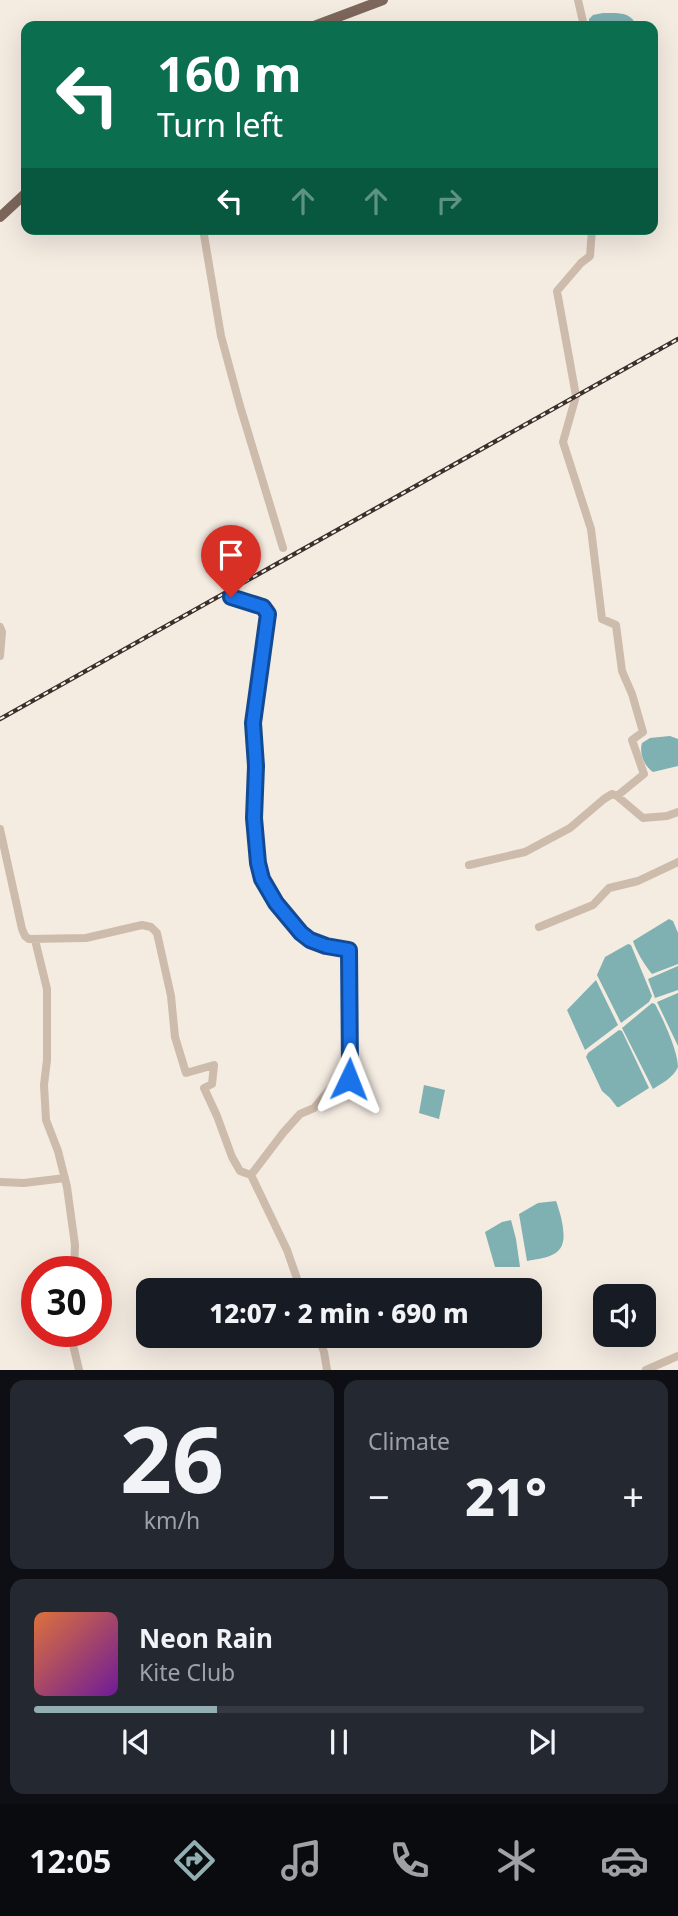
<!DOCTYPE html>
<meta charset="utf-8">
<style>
:root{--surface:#171b24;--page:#242831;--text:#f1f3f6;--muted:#9ea1a6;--line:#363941;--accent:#92aeb2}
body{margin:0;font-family:"Noto Sans",sans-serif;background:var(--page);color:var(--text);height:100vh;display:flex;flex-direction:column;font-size:26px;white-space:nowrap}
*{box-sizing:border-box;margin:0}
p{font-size:23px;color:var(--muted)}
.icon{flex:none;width:38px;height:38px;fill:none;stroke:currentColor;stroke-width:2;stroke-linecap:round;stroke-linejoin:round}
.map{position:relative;height:1370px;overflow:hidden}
.panel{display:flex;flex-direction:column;gap:10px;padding:10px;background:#0d0f14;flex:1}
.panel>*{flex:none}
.banner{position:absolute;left:21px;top:21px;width:637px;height:214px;border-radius:14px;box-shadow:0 7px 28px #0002;background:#0b6e4f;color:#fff;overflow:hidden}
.buttons{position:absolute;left:593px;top:1284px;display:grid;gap:14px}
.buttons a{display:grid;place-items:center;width:63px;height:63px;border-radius:14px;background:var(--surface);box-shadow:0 7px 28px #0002;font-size:35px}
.speed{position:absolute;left:21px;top:1256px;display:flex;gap:14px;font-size:35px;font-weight:700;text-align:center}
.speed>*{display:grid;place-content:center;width:91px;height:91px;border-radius:50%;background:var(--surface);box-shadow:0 7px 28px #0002;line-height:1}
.speed .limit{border:10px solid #d22;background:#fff;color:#111}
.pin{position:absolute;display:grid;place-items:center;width:60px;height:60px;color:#fff;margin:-72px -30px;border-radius:50% 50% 50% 0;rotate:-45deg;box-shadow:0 0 7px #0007}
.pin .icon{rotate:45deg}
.me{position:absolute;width:77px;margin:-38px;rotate:2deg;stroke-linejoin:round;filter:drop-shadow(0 0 5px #0008)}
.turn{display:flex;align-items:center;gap:24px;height:147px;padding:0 21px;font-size:32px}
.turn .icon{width:91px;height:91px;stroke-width:2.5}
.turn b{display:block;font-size:49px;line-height:60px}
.lanes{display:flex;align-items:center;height:66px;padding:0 21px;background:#0003;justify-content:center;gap:35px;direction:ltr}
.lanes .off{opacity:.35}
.big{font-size:52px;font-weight:800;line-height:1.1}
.panel .widget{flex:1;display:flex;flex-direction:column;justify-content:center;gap:10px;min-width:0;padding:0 24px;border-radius:14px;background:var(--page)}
.panel .dial{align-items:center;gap:0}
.dial b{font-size:91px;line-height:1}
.song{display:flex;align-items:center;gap:21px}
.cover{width:84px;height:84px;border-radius:10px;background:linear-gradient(135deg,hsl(20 70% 55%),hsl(280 70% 35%))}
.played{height:7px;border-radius:4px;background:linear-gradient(90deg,var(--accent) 30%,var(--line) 30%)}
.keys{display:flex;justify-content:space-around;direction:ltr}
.heat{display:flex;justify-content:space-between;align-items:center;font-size:38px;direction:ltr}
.panel .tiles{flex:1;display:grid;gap:10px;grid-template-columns:1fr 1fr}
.widget:last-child{grid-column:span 2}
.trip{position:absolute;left:136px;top:1278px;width:406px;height:70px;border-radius:14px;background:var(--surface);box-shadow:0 7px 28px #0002;font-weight:800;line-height:70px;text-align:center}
.tabs{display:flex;height:112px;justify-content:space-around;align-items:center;background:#090b0e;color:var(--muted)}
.tabs .icon{width:49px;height:49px}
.tabs .active{color:var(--accent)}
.tabs b{font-size:32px;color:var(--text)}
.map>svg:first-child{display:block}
</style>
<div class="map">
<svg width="678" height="1370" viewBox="0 0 678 1370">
<rect width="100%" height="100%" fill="#f4ebe1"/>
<path fill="#7fb0b2" d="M603,13c15,0 27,-2 34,13h-48v-7l4,-4z
M670,736l8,3v27l-25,6c-9,-6 -14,-19 -11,-29l8,-5z
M669,919l4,2 5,12v31l-26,10c-8,-10 -15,-21 -19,-33z
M628,944l3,1 21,51 -3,6 -28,21 -24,-48 8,-18z
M678,966v24l-23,8 -7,-19z
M596,980l22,45 -33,25 -18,-40z
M678,993v53l-21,-44z
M652,1003l3,1c8,15 23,47 23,63 -4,10 -17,17 -25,22l-31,-61z
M619,1030l3,1 27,57 -30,19h-2l-7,-9 -8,-7 -16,-34 2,-4z
M424,1085l21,5 -6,29 -20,-6z
M556,1201c4,11 13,39 3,49 -7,8 -22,9 -32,11l-8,-47 19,-11z
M511,1220l5,19 4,28h-25l-10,-35 17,-10z"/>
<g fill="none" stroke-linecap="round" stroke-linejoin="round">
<path stroke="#cdbbac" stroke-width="8" d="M578,0l6,26
M203,229l18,107 19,70 43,142
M592,229l-2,27 -9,7 -24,28 19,105 -13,46 28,87 11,90 14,6 6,46 10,23 11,38 -11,8 12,34 -27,22
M231,596l32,11 5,7 -15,109 3,43 -2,52 4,45 4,16 14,24 25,30 9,7 16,6 24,4v120l-1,9 -15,5 -20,24 -14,6 -17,19 -32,42 36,75 14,40
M0,627l2,5 -2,24
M0,829l22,100 3,7 4,3 57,-1 56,-13 9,2 6,6 14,63 4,41 11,36 28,-8 -2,19 -8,4 13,28 15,41 8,14 11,4
M469,865l56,-13 45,-24 34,-29 8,-5 5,2 26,22 24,-2 11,-4
M539,927l54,-22 16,-17 29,-7 40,-19
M35,940l12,49v71l-3,25 2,35 12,31 9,36 8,58 -1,27
M0,1182l24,1 41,-5
M70,1332l9,38
M318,1335l6,17 3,18
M646,1370l32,-14"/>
<path stroke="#7d675c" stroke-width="10" d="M314,26l69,-26
M0,217l26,-24"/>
<defs>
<path id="rail" d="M0,719l678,-380"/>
</defs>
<use href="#rail" stroke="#3b302b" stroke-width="4.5"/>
<use href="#rail" stroke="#fbf5ee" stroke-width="2" stroke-dasharray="5" stroke-linecap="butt"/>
</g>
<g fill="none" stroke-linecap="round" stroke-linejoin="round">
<defs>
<path id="route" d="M231,597l32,10 5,7 -15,109 3,43 -2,52 4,45 4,16 14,24 25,30 9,7 16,6 23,4 1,120 -1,9"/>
</defs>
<use href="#route" stroke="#114b97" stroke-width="18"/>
<use href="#route" stroke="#1a73e8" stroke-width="12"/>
</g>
</svg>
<div class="buttons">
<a><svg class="icon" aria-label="sound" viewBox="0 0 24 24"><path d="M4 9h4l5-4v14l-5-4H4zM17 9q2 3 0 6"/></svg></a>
</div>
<div class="speed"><div class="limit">30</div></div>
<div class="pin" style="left:231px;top:597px;background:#d93025"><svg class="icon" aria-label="arrive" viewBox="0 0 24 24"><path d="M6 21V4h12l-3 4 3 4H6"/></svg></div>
<svg class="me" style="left:349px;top:1079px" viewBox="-20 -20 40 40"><path d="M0-17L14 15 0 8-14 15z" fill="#1a73e8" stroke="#fff" stroke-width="4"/></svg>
<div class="trip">12:07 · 2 min · 690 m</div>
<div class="banner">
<div class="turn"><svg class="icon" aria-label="left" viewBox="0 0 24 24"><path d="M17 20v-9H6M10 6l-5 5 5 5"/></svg><div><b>160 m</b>Turn left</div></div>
<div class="lanes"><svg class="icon" aria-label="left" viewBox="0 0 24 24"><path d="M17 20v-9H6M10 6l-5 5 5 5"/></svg><svg class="icon off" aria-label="ahead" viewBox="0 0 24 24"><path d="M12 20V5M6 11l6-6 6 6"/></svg><svg class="icon off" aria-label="ahead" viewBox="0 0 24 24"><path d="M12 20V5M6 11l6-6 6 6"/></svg><svg class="icon off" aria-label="right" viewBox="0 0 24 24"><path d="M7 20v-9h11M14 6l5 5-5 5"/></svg></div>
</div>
</div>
<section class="panel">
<div class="tiles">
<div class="widget dial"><b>26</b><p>km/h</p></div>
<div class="widget"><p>Climate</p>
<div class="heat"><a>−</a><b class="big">21°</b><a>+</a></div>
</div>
<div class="widget">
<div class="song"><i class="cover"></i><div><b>Neon Rain</b><p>Kite Club</p></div></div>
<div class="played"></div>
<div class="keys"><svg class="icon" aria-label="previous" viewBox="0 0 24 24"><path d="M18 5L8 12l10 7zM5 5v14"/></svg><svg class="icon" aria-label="pause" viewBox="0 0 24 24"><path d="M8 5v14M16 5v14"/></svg><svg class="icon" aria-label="next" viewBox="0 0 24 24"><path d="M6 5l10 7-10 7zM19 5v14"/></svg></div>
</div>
</div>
</section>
<nav class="tabs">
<b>12:05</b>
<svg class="icon active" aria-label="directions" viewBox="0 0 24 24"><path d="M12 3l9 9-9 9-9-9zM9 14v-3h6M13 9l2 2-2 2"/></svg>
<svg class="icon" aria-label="music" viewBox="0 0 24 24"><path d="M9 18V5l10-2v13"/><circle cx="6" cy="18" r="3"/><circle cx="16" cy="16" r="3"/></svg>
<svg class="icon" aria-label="phone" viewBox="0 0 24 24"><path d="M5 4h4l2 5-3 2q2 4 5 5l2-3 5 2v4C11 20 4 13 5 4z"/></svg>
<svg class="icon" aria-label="climate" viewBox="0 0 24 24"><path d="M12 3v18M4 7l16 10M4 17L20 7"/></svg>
<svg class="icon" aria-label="car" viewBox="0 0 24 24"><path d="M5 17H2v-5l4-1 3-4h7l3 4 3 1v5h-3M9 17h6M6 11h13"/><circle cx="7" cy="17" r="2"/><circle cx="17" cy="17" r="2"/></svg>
</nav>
